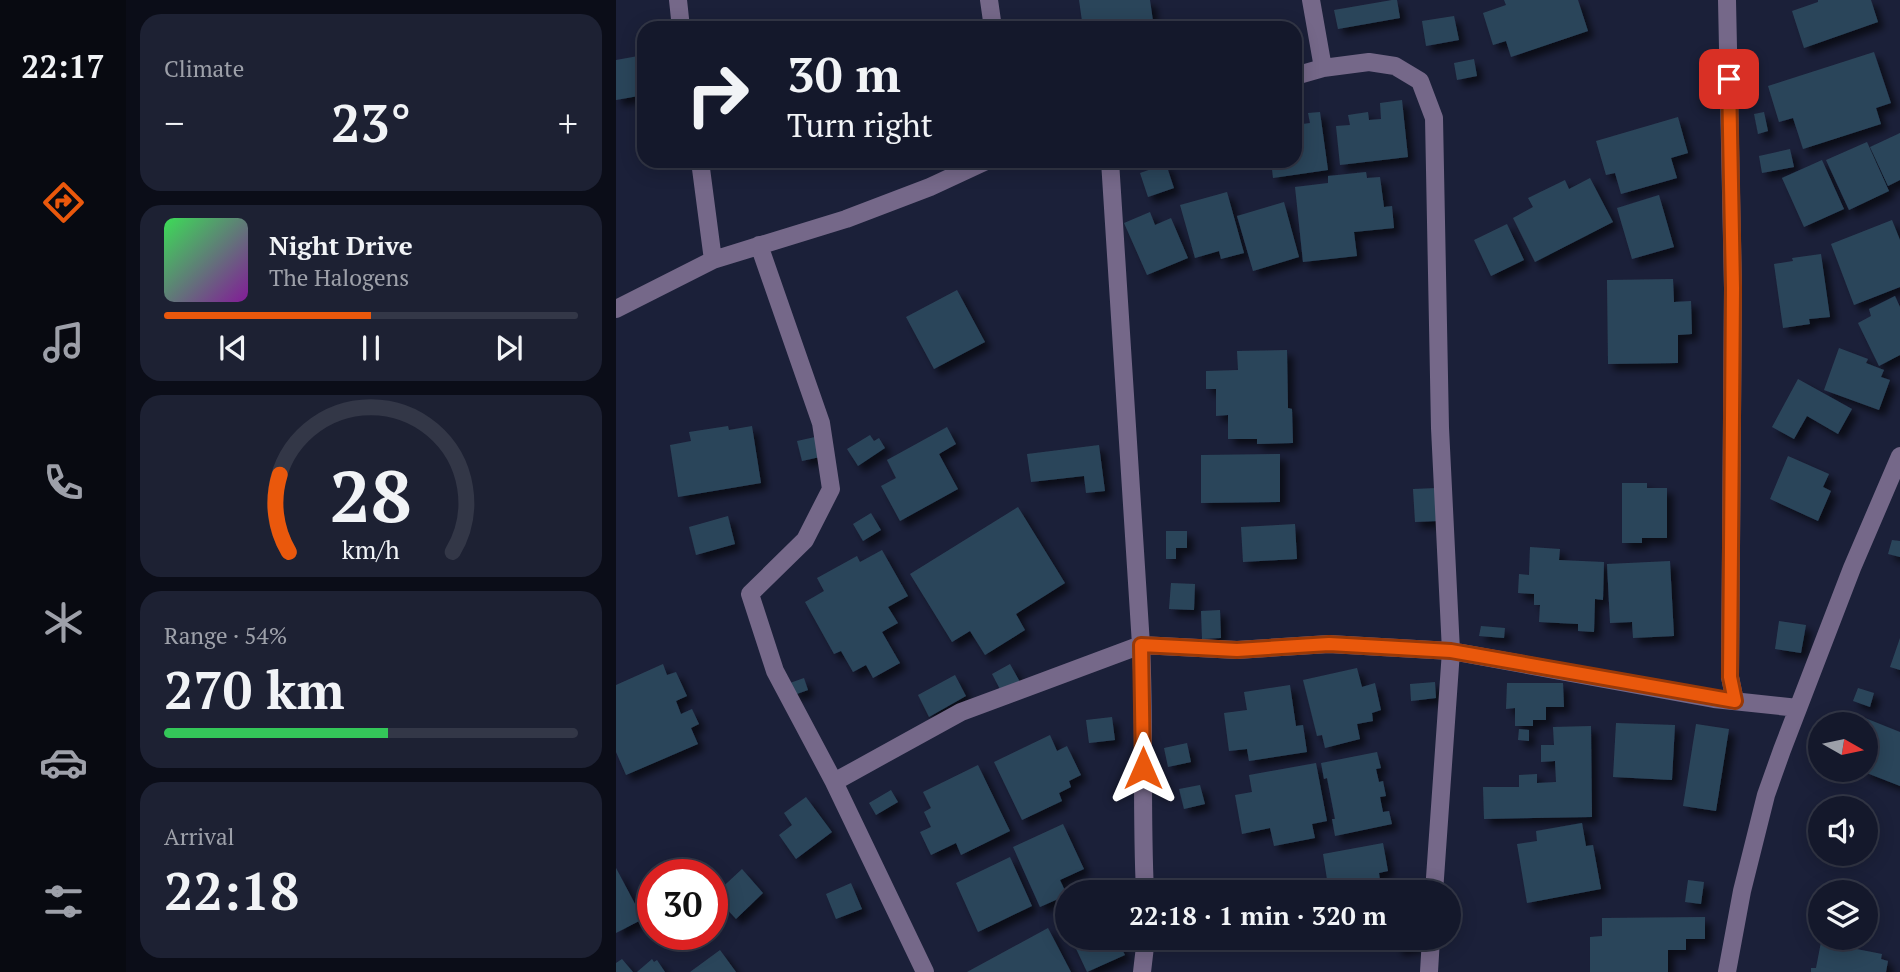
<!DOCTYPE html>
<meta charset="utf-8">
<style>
:root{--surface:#14182b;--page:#1d2133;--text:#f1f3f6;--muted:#9da0a9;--line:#333747;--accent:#ea580c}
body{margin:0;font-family:"PT Serif",serif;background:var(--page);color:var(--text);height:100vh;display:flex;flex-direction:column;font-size:26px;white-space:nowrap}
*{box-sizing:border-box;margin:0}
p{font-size:23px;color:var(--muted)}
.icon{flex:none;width:38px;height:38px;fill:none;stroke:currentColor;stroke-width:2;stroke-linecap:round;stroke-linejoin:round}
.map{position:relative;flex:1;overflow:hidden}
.side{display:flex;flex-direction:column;gap:14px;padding:14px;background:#0b0d18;width:490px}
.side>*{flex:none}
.hud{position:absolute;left:21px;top:21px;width:665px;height:147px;border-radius:21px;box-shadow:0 4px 18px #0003,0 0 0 2px var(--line);background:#14182b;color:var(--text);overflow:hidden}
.needle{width:46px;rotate:99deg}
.buttons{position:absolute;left:1192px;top:712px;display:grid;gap:14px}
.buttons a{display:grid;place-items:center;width:70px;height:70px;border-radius:50%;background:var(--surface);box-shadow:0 4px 18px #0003,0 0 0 2px var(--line);font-size:35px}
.speed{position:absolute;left:21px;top:859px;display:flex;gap:14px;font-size:35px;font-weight:700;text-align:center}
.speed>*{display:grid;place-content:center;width:91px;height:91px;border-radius:50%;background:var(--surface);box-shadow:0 4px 18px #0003,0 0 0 2px var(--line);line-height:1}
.speed .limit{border:10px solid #d22;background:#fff;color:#111}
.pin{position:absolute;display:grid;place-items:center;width:60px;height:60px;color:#fff;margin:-30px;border-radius:14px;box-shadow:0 4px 10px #0006}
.me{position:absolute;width:77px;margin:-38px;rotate:0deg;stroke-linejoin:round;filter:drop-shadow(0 0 5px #0008)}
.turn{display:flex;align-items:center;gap:24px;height:147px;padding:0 35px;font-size:32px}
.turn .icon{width:91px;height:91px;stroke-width:2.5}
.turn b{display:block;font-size:49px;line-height:60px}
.big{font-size:52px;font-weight:600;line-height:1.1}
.side .card{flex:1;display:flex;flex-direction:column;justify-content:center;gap:10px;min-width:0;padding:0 24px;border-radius:21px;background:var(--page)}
.side .dial{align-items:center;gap:0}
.dial svg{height:182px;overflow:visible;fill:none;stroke:var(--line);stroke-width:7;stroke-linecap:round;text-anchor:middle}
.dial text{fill:var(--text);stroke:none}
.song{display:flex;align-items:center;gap:21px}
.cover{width:84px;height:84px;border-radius:10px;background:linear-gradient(135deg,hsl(130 70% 55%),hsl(290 70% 35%))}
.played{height:7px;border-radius:4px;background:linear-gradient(90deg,var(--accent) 50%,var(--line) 50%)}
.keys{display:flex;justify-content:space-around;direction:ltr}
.heat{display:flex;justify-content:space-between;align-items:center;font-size:38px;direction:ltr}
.charge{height:10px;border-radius:5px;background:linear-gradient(90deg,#34c759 54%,var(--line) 0)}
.trip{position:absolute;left:439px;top:880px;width:406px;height:70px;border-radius:35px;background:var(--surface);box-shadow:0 4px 18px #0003,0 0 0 2px var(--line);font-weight:600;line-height:70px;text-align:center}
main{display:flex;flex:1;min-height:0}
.tabs{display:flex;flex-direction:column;width:126px;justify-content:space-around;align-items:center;background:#080a11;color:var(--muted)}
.tabs .icon{width:49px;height:49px}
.tabs .current{color:var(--accent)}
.tabs b{font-size:32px;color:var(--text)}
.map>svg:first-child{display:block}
</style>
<main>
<nav class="tabs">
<b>22:17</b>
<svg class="icon current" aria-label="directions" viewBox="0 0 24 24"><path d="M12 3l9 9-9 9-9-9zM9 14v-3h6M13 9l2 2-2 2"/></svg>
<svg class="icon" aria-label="music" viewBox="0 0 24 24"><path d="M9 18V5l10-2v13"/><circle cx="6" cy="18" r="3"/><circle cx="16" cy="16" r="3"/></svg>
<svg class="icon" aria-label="phone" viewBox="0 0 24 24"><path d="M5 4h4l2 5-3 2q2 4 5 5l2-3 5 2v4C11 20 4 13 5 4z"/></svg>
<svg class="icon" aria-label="climate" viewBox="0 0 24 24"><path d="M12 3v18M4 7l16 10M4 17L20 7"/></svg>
<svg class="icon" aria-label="car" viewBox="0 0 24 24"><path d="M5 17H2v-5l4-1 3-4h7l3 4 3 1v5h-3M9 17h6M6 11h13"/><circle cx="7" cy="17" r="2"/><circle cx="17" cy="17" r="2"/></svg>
<svg class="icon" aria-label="filters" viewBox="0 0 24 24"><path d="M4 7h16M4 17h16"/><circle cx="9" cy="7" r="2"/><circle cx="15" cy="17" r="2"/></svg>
</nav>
<section class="side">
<div class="card"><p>Climate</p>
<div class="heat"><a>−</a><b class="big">23°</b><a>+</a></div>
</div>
<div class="card">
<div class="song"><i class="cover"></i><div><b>Night Drive</b><p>The Halogens</p></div></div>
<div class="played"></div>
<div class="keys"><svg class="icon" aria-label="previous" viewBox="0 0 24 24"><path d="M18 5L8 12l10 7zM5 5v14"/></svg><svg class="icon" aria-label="pause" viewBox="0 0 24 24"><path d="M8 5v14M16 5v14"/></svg><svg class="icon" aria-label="next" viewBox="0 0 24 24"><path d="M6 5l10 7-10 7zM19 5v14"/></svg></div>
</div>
<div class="card dial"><svg viewBox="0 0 100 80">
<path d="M14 69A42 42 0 1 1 86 69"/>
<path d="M14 69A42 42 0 0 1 10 35" stroke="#ea580c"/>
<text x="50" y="56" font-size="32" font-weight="700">28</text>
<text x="50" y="72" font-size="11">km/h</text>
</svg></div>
<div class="card"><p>Range · 54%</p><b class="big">270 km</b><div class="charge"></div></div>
<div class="card"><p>Arrival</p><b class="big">22:18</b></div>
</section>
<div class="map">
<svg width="1284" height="972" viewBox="0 0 1284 972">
<defs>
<filter id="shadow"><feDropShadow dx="6" dy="6" stdDeviation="3.5" flood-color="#0009"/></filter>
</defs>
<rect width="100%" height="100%" fill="#1b2039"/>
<path fill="#2c455a" filter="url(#shadow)" d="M463,0h71l4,28h-71z
M776,0h5l3,18 -62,11 -4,-19z
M888,0h74l10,31 -77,26 -5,-16 -13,4 -10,-32 23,-8z
M1202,0h53l7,22 -74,26 -12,-37 26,-9z
M838,16l5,24 -33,6 -4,-25z
M1258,52l17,51 -15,5 5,16 -78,25 -10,-31 -14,4 -11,-36z
M28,55v40l-28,5v-40z
M858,59l3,17 -20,4 -3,-17z
M786,100l6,57 -68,8 -4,-39 14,-1 -2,-10 20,-3 1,8 12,-1 -1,-16z
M704,112l8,58 -55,8 -2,-17h24v-36l15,-2 -2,-10z
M1148,112l4,19 -10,3 -4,-20z
M1062,117l10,36 -17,5 6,20 -56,16 -6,-21 -9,2 -10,-34z
M1284,133v47l-12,6 -18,-39z
M1251,142l22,49 -40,19 -23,-50z
M1174,149l4,18 -32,6 -3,-17z
M1206,160l22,49 -40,18 -22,-49z
M550,164l8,24 -26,9 -8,-24z
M750,172l1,6 13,-1 4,30 8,-1 2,22 -40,4 3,24 -54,6 -8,-75 33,-4v-7z
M974,178l23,44 -78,40 -22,-44 20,-11 -5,-9 37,-18 4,9z
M611,192l17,61 -23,6 -2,-8 -24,7 -15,-53z
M1043,195l15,52 -42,12 -15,-51z
M668,202l15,55 -46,14 -16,-55z
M534,212l5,13 16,-7 17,40 -41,17 -23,-52z
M1276,220l8,20v47l-46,18 -23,-61z
M891,224l17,36 -33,16 -17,-36z
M1205,254l9,63 -21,2 1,5 -27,4 -9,-64 19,-3 -1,-3z
M1057,279l1,23 17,-1 1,33 -14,1v28l-70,1 -1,-84z
M341,290l28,52 -51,27 -28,-52z
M1279,296l5,11v48l-21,11 -21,-43 13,-7 -2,-7z
M1223,348l29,11 -2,4 18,7 -3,7 9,3 -11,30 -55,-20z
M671,350l1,58 4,1 1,34 -36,1v-5h-29v-24l-12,1v-27h-10v-18l32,-1 -1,-19z
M1182,379l54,30 -14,25 -31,-18 -13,23 -22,-12z
M112,426l1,4 23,-4 9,57 -83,14 -8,-52 21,-4 -2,-9z
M331,427l9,17 -17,10 19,35 -58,32 -19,-35 15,-8 -9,-18z
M254,435l4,6 5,-3 6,10 -27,18 -11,-17z
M199,437l5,20 -18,4 -5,-20z
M483,445l6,46 -19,2 -2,-17 -53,6 -4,-28z
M664,454v48l-79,1v-48z
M1172,456l41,18 -6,13 8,4 -13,30 -48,-22z
M1006,483h25v5h20v50h-25v5h-20z
M821,488l1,33 -23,1 -2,-33z
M402,507l47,76 -49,31 9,16 -40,25 -15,-24 -18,11 -42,-68z
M255,513l10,17 -18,11 -10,-17z
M112,516l7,28 -39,11 -7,-28z
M679,524l2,35 -54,3 -2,-35z
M550,531h21v17h-11v11h-10z
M1276,540l8,1v16l-12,-3z
M914,547l30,2 -1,11 45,2 -1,38 -8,-1 -1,33 -16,-1v-7l-39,-2 1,-17h-6v-11l-16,-1 1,-19 10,1z
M266,550l26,46 -20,11 10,16 -16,9 18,31 -27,15 -7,-13 -13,7 -12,-21 -7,3 -29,-52 19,-11 -7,-13 40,-22 3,6z
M1054,561l4,75 -41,2 -1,-16 -22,1 -3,-59z
M555,583l24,1 -1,26 -25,-1z
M604,610l1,28 -19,1 -1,-28z
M1163,621l27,4 -5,28 -26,-4z
M865,626l24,2 -1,10 -25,-2z
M1284,638v32l-10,-3z
M47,664l4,11 9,-3 11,24 -11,5 5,13 11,-5 7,15 -8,4 7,16 -72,31 -10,-23v-67z
M394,664l10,18 -18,11 -10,-19z
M741,668l5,19 13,-4 6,27 -9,3 1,8 -16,3 3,15 -35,9 -3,-13 -5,1 -14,-56z
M339,675l11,21 -37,21 -11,-22z
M188,678l4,12 -14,5 -4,-12z
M819,682l1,16 -25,3 -1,-17z
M891,683h56l1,24h-18v13h-13v6h-18v-18l-9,1z
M674,685l6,41 7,-1 4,27 -58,9 -2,-12 -18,2 -5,-38 23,-3 -3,-18z
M1242,688l16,5 -4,14 -17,-6z
M1239,714l45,18v54l-41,-16h7v-46h-16z
M496,717l3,23 -26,3 -3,-23z
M1000,723l59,2 -3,55 -59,-3z
M1080,724l33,5 -13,82 -33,-5z
M975,726l1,91 -108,2 -1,-32h36v-12l18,-1v9l19,-1 -1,-21 -14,1v-17h13l-1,-18z
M903,729l10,1v11l-11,-1z
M434,735l7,16 10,-5 14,29 -12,6 2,6 -12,6 3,8 -40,19 -28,-58z
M571,743l4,19 -23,5 -4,-19z
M761,752l4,16 -5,1 3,13 4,-1 3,15 -6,1 3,15 6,-1 3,13 -57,12 -3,-17h3l-8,-41 -3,1 -3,-16z
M700,763l11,58 -15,3 3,14 -41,8 -4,-18 -28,6 -7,-39 17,-3 -3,-17z
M362,765l32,66 -49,24 -5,-12 -25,12 -11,-23 11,-5 -7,-15 7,-4 -8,-16z
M584,785l5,19 -21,5 -5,-20z
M275,790l7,12 -22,13 -7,-12z
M190,797l26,35 -36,27 -17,-24 13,-10 -8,-12z
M966,823l4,23 7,-1 8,44 -74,14 -10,-59 20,-3 -1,-10z
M447,824l21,45 -24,11 7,15 -27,12 -27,-60z
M767,843l5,28 -9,2 2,15 10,-2 1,6h-63l-6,-38z
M394,857l22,49 -54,26 -22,-49z
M0,868l27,51 -27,14z
M126,869l21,24 -27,26 -22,-24z
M1072,880l16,2 -3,22 -16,-2z
M235,883l11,26 -26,10 -10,-25z
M1089,917v22h-19v11h-18v22h-78v-35l12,-1v-18z
M432,928l23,44h-104z
M455,938h45l9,17 -38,17z
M779,938h21l1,8 -20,4z
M1205,942l61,12 -1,5 7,2 -2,11h-75v-4h5z
M104,950l16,22h-46z
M6,959l11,13h-17v-9z
M36,959l2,3 3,-2 8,12h-28z"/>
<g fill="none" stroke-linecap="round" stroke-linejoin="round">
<path stroke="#756889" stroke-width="18" d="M62,0l3,28
M373,0l4,28
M695,0l12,68
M1111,0l6,288 -3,389 5,24
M679,76l28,-8 46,-6 26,4 25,15 14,37 6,310 11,223 -17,241
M84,161l13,99
M494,161l31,484c4,82 0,165 4,247
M143,245l62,178 10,66 -26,51 -55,54 25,77 59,111 91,190
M0,309l97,-49 133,-41 84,-32 56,-26
M218,782l127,-70 180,-67 96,5 92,-6 122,7 263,48 84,9
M526,972l4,-34
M813,972l2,-34
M1111,972l15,-81 24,-96 16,-45 70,-182 48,-112"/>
</g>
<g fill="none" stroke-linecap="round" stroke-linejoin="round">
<defs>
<path id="route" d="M527,768l-2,-123 96,5 92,-6 122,7 284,50 -5,-24 3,-389 -4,-209"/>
</defs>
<use href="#route" stroke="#983908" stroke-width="18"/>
<use href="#route" stroke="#ea580c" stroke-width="12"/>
</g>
</svg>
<div class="buttons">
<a><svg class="needle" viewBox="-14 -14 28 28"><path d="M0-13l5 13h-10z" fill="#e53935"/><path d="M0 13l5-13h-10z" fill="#9da0a9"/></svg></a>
<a><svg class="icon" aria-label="sound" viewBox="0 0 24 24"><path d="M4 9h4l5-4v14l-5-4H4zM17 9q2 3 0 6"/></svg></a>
<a><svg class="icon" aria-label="layers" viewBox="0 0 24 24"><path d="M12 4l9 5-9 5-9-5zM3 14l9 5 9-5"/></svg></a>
</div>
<div class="speed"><div class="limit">30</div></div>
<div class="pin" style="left:1113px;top:79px;background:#d93025"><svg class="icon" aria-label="arrive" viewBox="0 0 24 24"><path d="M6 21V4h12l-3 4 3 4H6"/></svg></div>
<svg class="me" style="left:527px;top:768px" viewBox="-20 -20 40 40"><path d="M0-17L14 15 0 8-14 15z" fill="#ea580c" stroke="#fff" stroke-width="4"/></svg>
<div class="trip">22:18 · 1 min · 320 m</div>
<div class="hud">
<div class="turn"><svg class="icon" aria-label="right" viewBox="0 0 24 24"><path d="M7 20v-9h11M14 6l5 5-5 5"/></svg><div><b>30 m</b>Turn right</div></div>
</div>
</div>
</main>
